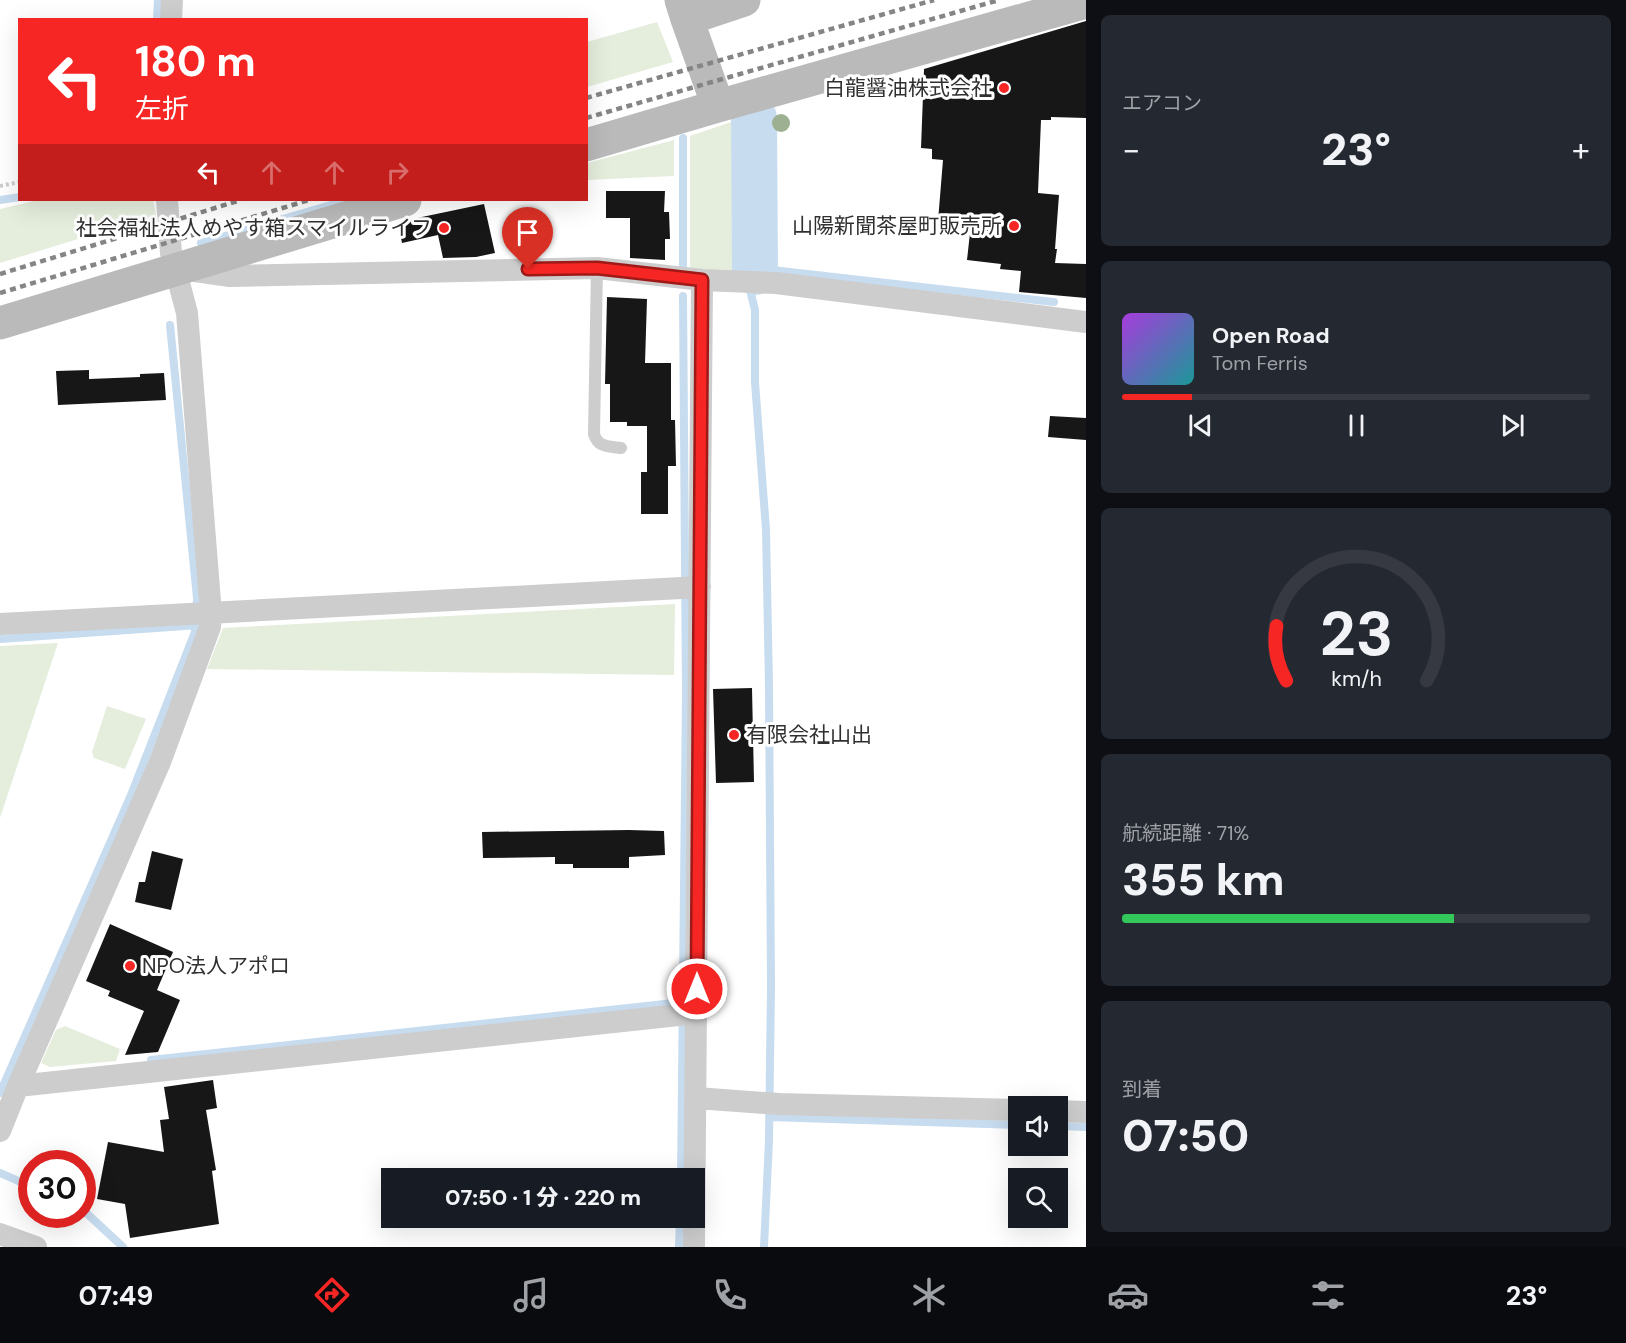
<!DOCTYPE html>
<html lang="ja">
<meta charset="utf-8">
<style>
:root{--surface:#171b24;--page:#242831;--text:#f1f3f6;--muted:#9ea1a6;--line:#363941;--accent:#f52624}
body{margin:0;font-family:"DM Sans","Noto Sans JP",sans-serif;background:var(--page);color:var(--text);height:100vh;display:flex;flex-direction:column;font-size:22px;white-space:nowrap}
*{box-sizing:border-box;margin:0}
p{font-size:20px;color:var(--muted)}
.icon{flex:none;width:33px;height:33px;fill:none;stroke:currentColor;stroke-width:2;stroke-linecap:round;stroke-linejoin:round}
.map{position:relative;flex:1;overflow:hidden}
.panel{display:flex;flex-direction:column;gap:15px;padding:15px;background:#0d0f14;width:540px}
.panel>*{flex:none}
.hud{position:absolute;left:18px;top:18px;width:570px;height:183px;border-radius:0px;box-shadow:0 6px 24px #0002;background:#f52624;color:#fff;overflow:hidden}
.controls{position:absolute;left:1008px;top:1096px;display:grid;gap:12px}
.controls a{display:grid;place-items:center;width:60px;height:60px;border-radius:0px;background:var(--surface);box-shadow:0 6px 24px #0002;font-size:30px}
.speed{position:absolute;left:18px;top:1150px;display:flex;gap:12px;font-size:30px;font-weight:700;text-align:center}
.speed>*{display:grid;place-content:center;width:78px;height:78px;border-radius:50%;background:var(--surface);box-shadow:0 6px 24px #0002;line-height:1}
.speed .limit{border:9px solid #d22;background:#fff;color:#111}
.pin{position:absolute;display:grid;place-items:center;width:51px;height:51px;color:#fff;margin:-62px -26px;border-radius:50% 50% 50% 0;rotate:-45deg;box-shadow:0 0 6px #0007}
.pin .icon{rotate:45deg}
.me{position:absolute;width:66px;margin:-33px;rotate:0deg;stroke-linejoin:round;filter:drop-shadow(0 0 4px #0008)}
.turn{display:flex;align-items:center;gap:21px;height:126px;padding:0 18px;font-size:27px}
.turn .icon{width:78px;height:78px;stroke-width:2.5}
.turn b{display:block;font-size:42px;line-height:51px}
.lanes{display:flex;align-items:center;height:57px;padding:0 18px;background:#0003;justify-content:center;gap:30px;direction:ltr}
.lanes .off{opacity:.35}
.big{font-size:45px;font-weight:800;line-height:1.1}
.panel .widget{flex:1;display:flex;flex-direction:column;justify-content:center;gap:9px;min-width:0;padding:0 21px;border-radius:9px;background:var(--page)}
.panel .dial{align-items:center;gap:0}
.dial svg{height:156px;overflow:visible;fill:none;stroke:var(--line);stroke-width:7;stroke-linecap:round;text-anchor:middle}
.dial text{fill:var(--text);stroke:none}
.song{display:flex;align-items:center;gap:18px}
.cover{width:72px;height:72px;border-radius:9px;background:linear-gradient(135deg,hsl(280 70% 55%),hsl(180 70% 35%))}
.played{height:6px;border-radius:3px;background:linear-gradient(90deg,var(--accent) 15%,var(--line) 15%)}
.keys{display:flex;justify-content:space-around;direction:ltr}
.heat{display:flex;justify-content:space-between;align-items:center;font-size:33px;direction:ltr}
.charge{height:9px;border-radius:4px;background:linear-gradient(90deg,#34c759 71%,var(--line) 0)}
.trip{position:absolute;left:381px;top:1168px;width:324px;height:60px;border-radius:0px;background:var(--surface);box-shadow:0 6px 24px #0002;font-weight:800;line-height:60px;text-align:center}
.dock{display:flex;height:96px;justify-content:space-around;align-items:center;background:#090b0e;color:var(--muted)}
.dock .icon{width:42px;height:42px}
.dock .on{color:var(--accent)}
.dock b{font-size:27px;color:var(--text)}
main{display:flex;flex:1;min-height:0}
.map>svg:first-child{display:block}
</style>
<main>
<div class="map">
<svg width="1086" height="1247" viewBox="0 0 1086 1247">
<rect width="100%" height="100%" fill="#fff"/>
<path fill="#e5eedd" d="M657,22l16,40 -86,25v-45z
M743,118l1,153h-54v-135z
M674,140v36l-87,4v-17z
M38,200h115l3,15 -156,48v-54z
M675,604l-1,71 -467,-6 16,-41z
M58,643l-58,175v-172z
M107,706l39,13 -21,50 -31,-11 -2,-6z
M65,1026l55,23 -4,12 -66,6 -9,-4 15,-33z"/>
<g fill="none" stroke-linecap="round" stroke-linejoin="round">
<path stroke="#c7dcef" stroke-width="8" d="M157,20l1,-20
M0,200l20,-3
M201,243l147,-43
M683,268v-130
M755,268l299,34
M751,294l4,16v72l11,148 3,157 2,300 -2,153 -5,107
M0,639l199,-14
M151,1060l532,-58
M0,1093l131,-298 64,-163 2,-34 -27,-273
M769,1117l249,8
M1058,1126l28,1
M0,1173l32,14
M681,1179l5,-485 -3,-398
M82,1209l41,38
M679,1247l1,-29"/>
<path stroke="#c7dcef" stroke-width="46" d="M754,118l1,154"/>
</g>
<path fill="#171717" d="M1086,21v97l-35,-1v3h-10l-3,73 21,2 -4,54h2l-2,14 31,1v34l-67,-6 2,-21 -21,-2 1,-5 -34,-4 4,-36 -33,-3 5,-61 -11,-1v-10l-11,-1 3,-79z
M606,191h59l-1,21h5l1,27h-5v21l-35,-2v-40h-24z
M484,204l11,49 -19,4 -33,1 -5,-23 -36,8 -4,-21z
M607,297l40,2 -2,64h26v57h4l1,46h-8v48h-27v-42h6v-46h-20v-4h-17v-38h-5z
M89,370v9l51,-2v-3l24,-1 2,27 -108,5 -2,-34z
M1050,416l36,2v22l-38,-3z
M752,688l2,94 -38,1 -3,-94z
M629,830l35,1 1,24 -36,2v11h-56v-4h-18v-7l-72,1 -1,-26z
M152,851l31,8 -12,51 -36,-8 4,-20h6z
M110,924l63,28 -16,38 23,10 -22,52 -33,3 19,-44 -36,-15 2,-5 -24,-10z
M213,1080l4,28 -11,2 10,60 -4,1 7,53 -89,14 -5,-34 -28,-5 11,-57 56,10 -4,-32 9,-1 -5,-32z"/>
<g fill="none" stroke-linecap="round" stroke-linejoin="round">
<path stroke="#cdcdcd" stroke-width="4" stroke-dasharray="3 3" stroke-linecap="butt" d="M0,186l20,-4"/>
<path stroke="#cdcdcd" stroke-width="12" d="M597,268l-3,166c4,14 15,12 27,14"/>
<path stroke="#cdcdcd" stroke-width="22" d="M171,20l1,-20
M188,270l42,6 367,-8 105,12 74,3 310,39
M0,624l700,-37
M18,1086l679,-73
M696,1098l83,6 239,6
M1058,1111l28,1
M0,1131l18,-45 142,-324 50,-135 1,-13 -24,-301 -16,-60 -4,-53
M0,1234l36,13
M694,1247l8,-967"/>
<path stroke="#bababa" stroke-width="33" d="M681,0l6,19 57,-19
M687,19l31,87
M586,145l132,-39 368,-104
M0,323l405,-123"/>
<path stroke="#858585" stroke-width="4.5" stroke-dasharray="6 4.5" stroke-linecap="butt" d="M586,98l348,-98
M586,118l413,-118
M0,274l241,-74
M0,293l309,-93"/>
</g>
<circle fill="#9eb092" cx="781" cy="123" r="9"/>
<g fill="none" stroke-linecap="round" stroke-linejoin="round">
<defs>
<path id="route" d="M528,269l69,-1 105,12 -5,709"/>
</defs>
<use href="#route" stroke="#9f1917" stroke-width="15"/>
<use href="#route" stroke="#f52624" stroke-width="10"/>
</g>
<g fill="#f52624" stroke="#fff" stroke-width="2">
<circle cx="1004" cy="88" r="6"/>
<circle cx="1014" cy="226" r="6"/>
<circle cx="444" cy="228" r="6"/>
<circle cx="734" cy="735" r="6"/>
<circle cx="130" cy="966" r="6"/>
</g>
<g text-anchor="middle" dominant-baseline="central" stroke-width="6" stroke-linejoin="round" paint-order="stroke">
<g font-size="21" fill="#303030" stroke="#fff" text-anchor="end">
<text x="992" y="88">白龍醤油株式会社</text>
<text x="1002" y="226">山陽新聞茶屋町販売所</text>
<text x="432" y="228">社会福祉法人めやす箱スマイルライフ</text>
<text x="746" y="735" text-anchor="start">有限会社山出</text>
<text x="142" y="966" text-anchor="start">NPO法人アポロ</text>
</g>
</g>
</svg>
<div class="controls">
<a><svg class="icon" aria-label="sound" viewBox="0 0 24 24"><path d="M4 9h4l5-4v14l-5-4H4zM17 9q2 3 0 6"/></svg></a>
<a><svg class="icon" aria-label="search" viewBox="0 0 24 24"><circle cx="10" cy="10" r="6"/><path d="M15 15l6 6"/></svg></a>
</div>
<div class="speed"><div class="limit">30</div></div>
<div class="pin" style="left:528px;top:269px;background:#d93025"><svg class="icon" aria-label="arrive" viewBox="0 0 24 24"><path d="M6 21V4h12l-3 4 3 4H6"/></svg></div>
<svg class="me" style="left:697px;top:989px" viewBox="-20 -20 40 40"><circle r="17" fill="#f52624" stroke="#fff" stroke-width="3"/><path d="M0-11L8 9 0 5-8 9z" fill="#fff"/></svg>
<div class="trip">07:50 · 1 分 · 220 m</div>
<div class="hud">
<div class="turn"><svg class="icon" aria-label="left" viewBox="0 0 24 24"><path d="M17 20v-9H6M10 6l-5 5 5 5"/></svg><div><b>180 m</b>左折</div></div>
<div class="lanes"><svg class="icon" aria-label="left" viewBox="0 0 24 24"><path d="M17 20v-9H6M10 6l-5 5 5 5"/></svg><svg class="icon off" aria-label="ahead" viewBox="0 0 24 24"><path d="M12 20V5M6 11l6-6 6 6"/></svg><svg class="icon off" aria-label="ahead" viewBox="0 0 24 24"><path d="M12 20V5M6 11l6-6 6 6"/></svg><svg class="icon off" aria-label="right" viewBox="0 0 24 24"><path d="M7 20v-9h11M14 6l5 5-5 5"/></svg></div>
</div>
</div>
<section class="panel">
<div class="widget"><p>エアコン</p>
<div class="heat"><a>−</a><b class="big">23°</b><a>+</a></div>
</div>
<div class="widget">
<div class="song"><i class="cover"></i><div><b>Open Road</b><p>Tom Ferris</p></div></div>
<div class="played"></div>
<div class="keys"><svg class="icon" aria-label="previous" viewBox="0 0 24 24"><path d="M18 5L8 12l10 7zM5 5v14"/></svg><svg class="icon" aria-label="pause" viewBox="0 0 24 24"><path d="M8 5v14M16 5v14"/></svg><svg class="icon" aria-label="next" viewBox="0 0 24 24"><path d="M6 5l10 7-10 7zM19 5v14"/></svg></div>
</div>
<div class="widget dial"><svg viewBox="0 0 100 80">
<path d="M14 69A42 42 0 1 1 86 69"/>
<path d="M14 69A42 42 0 0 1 9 41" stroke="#f52624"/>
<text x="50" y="56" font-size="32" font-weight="700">23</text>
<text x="50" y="72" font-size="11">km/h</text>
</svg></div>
<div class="widget"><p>航続距離 · 71%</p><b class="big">355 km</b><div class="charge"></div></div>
<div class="widget"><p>到着</p><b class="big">07:50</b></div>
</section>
</main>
<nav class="dock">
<b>07:49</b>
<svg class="icon on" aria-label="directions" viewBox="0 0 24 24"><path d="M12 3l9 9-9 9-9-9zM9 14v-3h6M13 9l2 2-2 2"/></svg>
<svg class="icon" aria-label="music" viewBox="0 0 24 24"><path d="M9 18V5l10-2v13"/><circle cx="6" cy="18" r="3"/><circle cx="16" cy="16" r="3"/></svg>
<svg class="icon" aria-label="phone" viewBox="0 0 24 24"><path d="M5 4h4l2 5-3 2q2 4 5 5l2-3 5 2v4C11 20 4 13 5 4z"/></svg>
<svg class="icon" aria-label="climate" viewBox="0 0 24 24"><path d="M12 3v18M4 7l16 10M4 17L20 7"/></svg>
<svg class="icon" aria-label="car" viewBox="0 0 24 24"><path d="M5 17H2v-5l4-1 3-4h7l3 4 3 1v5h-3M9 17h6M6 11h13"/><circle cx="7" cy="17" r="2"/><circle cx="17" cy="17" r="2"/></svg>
<svg class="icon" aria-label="filters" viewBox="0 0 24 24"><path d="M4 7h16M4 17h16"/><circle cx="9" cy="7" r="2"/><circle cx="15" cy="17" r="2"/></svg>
<b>23°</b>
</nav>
